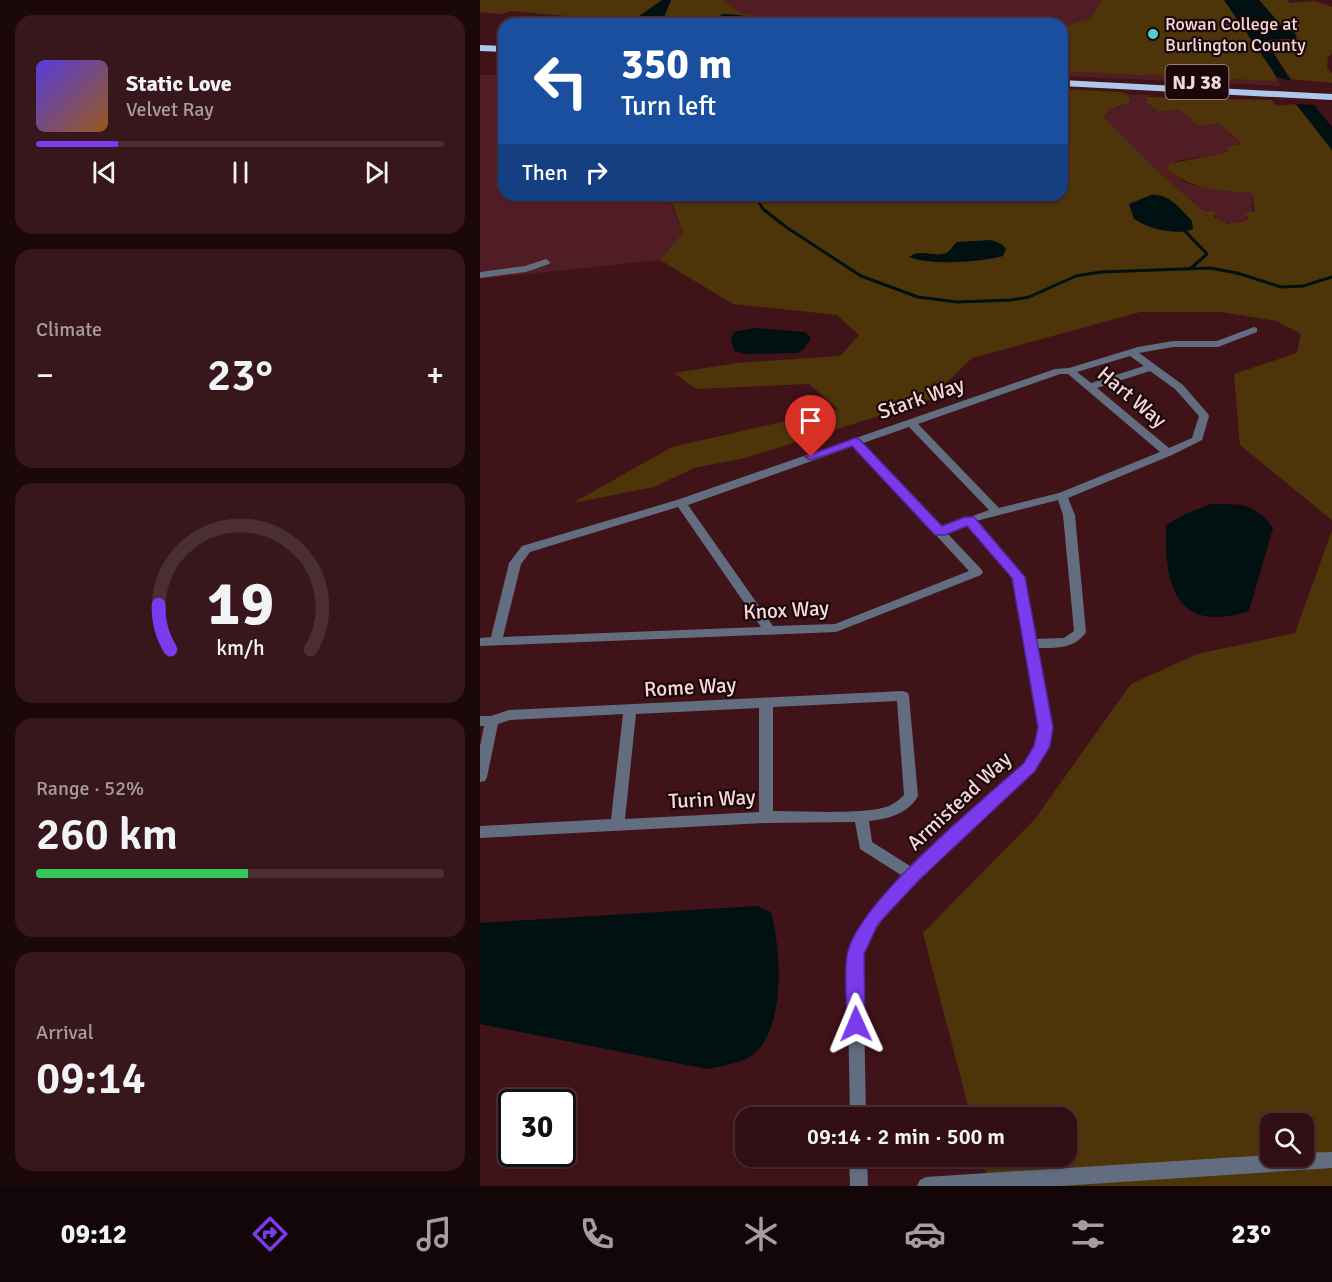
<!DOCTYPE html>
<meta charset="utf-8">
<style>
:root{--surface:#300e13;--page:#38171c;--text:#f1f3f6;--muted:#a89ca0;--line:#4b2e33;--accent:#7c3aed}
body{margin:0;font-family:Signika,sans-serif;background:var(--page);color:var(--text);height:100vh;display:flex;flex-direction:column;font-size:22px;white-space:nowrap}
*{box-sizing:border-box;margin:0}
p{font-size:20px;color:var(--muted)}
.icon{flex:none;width:33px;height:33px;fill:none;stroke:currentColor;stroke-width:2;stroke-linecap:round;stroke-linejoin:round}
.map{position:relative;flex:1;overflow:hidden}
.sheet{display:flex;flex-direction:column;gap:15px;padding:15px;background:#1a080a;width:480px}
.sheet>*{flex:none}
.guide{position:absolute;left:18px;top:18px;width:570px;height:183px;border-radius:18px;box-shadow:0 2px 4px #0004,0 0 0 2px var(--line);background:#1a4fa0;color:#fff;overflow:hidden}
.buttons{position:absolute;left:780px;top:1113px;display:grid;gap:12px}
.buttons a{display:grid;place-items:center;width:54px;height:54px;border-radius:12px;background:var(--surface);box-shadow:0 2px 4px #0004,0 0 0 2px var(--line);font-size:30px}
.speed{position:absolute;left:18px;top:1089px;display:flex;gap:12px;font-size:30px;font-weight:700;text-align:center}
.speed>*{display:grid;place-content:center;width:78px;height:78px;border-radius:50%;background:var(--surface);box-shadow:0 2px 4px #0004,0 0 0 2px var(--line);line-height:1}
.speed .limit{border:3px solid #111;border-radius:9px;background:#fff;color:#111}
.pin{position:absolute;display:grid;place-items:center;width:51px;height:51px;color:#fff;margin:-62px -26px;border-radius:50% 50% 50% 0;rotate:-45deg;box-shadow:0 0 6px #0007}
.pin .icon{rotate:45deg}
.me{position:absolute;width:66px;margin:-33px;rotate:359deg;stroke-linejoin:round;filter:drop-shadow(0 0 4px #0008)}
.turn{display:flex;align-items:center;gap:21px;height:126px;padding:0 24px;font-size:27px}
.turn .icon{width:78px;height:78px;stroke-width:2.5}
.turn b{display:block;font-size:42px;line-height:51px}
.then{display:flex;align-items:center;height:57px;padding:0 24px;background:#0003;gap:12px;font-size:22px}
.big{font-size:45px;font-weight:600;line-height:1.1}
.sheet .card{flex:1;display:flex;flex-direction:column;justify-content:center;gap:9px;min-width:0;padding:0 21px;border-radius:18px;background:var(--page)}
.sheet .dial{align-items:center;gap:0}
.dial svg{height:156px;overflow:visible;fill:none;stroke:var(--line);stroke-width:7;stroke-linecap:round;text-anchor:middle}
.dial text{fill:var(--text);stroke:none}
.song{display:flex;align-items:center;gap:18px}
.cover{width:72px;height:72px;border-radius:9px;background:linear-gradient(135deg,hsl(250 70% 55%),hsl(30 70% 35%))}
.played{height:6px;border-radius:3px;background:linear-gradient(90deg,var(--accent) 20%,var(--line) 20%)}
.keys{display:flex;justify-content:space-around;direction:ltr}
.heat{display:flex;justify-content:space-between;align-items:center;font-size:33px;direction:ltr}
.charge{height:9px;border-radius:4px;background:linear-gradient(90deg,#34c759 52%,var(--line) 0)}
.trip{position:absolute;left:255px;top:1107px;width:342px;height:60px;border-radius:18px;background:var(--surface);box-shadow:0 2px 4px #0004,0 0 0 2px var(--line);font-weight:600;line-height:60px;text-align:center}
.tabs{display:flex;height:96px;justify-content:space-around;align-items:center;background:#130608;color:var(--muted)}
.tabs .icon{width:42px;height:42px}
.tabs .selected{color:var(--accent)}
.tabs b{font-size:27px;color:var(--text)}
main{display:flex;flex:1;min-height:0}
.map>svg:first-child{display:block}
</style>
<main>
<section class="sheet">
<div class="card">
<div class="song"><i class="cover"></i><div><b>Static Love</b><p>Velvet Ray</p></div></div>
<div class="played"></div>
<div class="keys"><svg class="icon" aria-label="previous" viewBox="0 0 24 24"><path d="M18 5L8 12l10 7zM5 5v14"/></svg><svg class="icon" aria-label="pause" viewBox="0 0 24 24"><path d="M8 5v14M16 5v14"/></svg><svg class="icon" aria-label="next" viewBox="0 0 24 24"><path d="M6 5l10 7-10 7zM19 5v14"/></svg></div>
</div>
<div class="card"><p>Climate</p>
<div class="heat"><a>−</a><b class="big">23°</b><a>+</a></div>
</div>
<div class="card dial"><svg viewBox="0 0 100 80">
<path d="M14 69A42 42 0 1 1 86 69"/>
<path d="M14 69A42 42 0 0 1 8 46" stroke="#7c3aed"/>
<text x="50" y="56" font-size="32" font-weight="700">19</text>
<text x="50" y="72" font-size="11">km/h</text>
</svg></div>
<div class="card"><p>Range · 52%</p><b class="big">260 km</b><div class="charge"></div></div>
<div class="card"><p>Arrival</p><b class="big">09:14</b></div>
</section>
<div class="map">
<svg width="852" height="1186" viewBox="0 0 852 1186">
<rect width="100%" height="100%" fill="#401319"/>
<path fill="#511d24" d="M201,0h541l60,86 -220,-10v-52h-389z
M0,75h24v120h154l14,10 11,29 -23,26 -180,19z
M649,95h22l-4,2 12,15 19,-3 21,17 20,-3 24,22 -16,3 2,4 -53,9 -7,8 15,13 11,4 57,7v15l3,4 -9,2v6l-6,4 -20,-2 -6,-9 -6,-3 -5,1 -50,-44 -51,-50 9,-8 12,-3 9,-8z"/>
<path fill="#4e3509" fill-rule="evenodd" d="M0,0h182c-16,24 -53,24 -79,24l6,-6 -79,-7 -8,3 -22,-2z
M191,0h51l19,13 22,5 82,6h-184z
M623,0h121l46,64 7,17 -215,-10v-44l28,-8z
M779,0h28l3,3 24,-2 18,6v47l-4,3 -1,12 5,4v10l-41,-4 -26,-39 30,-1 2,-4 -16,-10z
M582,89l59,3 8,3 2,7 -20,7 -8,8 50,50 50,44h13l-2,6 13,7 17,-2 4,-4 -4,-6h11l-3,-19c-32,-3 -59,-2 -84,-24l1,-5 59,-12 -1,-5 15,-3 -23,-21 -20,3 -21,-17 -19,3 -13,-11 1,-4 125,3 4,6 20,-2 36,46v370l-92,-75 -6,-71 63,-21 4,-19 -25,-13 -55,-9h-81l-168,46 -43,42 -184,58 -51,10 -40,19 -81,16 99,-56 166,-38 -29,-25 -113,5 -22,-16 63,-10 103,-7 19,-21 -22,-20 -104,-11 -73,-44 23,-27 -10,-28 -15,-10h404z
M852,530v656h-395l52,-4 -7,-25 84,-1v-38l-95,-1 -48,-184 112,-114 96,-135 66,-30 98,-21zM790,1124h34v32h-34z"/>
<path fill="#011011" d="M182,0h9l-10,24h-43l18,-6z
M744,0h35l22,25 13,7 3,6 -32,2 26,41 -14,-4z
M243,14h8l66,10h-92z
M816,104l18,1 18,22v23z
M671,195c18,-2 29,14 41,26l1,8c-17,7 -44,0 -59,-10l-5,-15z
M511,240l11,4 4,5 -3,7c-21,6 -74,10 -94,1 10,-8 22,-1 34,-3 7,-1 9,-8 14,-12z
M275,328l50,4 6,6 -7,11 -7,4 -51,1 -12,-3 -3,-10 3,-9z
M731,504c30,0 43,-2 62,24l-24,83c-73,24 -85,-26 -83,-86l19,-11z
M277,906l14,6c10,37 15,113 -16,141 -11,10 -34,13 -48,16l-227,-45v-101z"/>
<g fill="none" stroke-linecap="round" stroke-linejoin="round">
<path stroke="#011011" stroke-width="2" d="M275,195l2,3"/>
<path stroke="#011011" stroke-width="3" d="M276,197l7,12 23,18 75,49 57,21 39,5 54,-2 18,-3 47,-21 25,-4 109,-4 27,5 44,14 22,-1 29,-9
M704,230l23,24 -16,14"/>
<path fill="#626e80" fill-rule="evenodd" d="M66,259l4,3 -1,2 -23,8 -46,6v-6l45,-6z
M774,327l3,1v4l-39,15h-45l-34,6 44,32 25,29 1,2 -7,24 -30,15 -104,43 7,17 11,117c-11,17 -30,16 -48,16l15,79 -6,23 -13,21 -71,62 -51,51 -23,26 -17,25 -9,19 3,164h-16l-3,-164 14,-28 18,-25 22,-26 -41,-26 -5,-27 -89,1 -286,15v-12l131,-7 12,-105 -113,6 -12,4 -11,53 -2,4 -5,1v-36l4,-20h-4v-10h11l18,-6 394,-19 5,2 1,3 9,100c-10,18 -30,23 -49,25l3,21 38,24 43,-41 71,-62 11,-18 4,-18 -27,-149 -45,-53 -20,8 34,36 2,3 -2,3 -145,57 -356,14v-8l11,-1 18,-74 13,-17 155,-46 378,-131 14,-1 69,-21 35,-6h44zM650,356l14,10 -53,17 -14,-11zM670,371l25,18 24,27 -7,22 -23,10 -72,-60zM580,374h8l92,78 -101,41 -60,15 -81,-84zM429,427l80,83 -47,17 -79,-84zM374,446l115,125 -134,53 -62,2 -85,-121zM578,500l5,15 11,116 -10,7 -28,1 -12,-62 -48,-56zM198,507l83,120 -258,10 18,-73 9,-12zM417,701l7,94c-4,4 -9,8 -15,11 -23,9 -88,5 -116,5v-104zM279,708v104l-134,7 11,-105z
M369,1156h18l1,30h-18z"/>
<path fill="#626e80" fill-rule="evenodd" d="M852,1152v16l-272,18h-143l3,-6 6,-3 344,-22 34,1v-3z"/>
<path fill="#aec8eb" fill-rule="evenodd" d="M0,45l24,1v6l-24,-1z
M582,80l270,14v6l-270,-14z"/>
</g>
<path fill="#7c3aed" stroke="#51269a" stroke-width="1.5" d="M375,438l4,1 83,87 23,-9h9l51,60 28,150 -3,19 -15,25 -116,109 -41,44 -14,30 1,70 -2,6 -7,2 -6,-2 -3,-6c0,-22 -3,-47 0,-68 7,-51 136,-156 177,-193l10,-17 4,-19 -26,-149 -45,-52 -22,9h-10l-83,-89 -41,14 -6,-3z"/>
<circle fill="#52cdce" stroke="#1a0709" stroke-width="2" cx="673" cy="34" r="6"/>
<g text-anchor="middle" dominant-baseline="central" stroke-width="4.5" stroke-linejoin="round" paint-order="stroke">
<g font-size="18" fill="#f7d8d9" stroke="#1a0709" text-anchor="start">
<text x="685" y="24">Rowan College at<tspan x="685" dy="21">Burlington County</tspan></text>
</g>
<rect fill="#1a0709" stroke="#b5999b" stroke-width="1.5" x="685.5" y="65" width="63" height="34" rx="4.5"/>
<g font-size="20" font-weight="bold" fill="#f7d8d9">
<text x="717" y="82">NJ 38</text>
</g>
<g font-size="21" fill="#f7d8d9" stroke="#1a0709">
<text transform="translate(652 397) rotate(40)">Hart Way</text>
<text transform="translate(441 398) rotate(-19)">Stark Way</text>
<text transform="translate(306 610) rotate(-3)">Knox Way</text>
<text transform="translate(210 687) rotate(-3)">Rome Way</text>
<text transform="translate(232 799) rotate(-3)">Turin Way</text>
<text transform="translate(479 801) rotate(-43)">Armistead Way</text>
</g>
</g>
</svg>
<div class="buttons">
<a><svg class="icon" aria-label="search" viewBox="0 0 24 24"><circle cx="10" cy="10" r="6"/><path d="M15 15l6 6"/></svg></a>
</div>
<div class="speed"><div class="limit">30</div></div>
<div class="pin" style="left:331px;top:457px;background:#d93025"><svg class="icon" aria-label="arrive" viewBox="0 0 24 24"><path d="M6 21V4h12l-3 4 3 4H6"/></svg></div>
<svg class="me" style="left:376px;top:1024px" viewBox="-20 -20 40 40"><path d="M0-17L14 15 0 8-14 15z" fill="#7c3aed" stroke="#fff" stroke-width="4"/></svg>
<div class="trip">09:14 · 2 min · 500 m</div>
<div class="guide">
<div class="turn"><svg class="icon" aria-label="left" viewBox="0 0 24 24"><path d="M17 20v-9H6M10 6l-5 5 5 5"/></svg><div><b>350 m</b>Turn left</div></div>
<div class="then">Then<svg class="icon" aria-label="right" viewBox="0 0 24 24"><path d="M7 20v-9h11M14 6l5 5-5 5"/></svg></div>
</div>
</div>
</main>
<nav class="tabs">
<b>09:12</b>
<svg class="icon selected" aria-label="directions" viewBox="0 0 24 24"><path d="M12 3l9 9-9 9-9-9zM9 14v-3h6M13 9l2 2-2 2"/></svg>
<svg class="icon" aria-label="music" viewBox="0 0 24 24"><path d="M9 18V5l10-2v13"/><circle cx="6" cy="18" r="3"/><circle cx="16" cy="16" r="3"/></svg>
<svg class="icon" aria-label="phone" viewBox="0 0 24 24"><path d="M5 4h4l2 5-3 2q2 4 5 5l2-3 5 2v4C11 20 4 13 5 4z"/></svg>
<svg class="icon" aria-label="climate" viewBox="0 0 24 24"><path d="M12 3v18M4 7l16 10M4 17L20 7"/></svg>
<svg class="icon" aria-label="car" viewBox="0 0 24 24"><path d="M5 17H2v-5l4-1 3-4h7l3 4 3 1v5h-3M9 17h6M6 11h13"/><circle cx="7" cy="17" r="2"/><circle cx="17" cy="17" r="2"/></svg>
<svg class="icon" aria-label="filters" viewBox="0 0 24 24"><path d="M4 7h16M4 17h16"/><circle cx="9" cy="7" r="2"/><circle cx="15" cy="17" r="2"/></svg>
<b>23°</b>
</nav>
